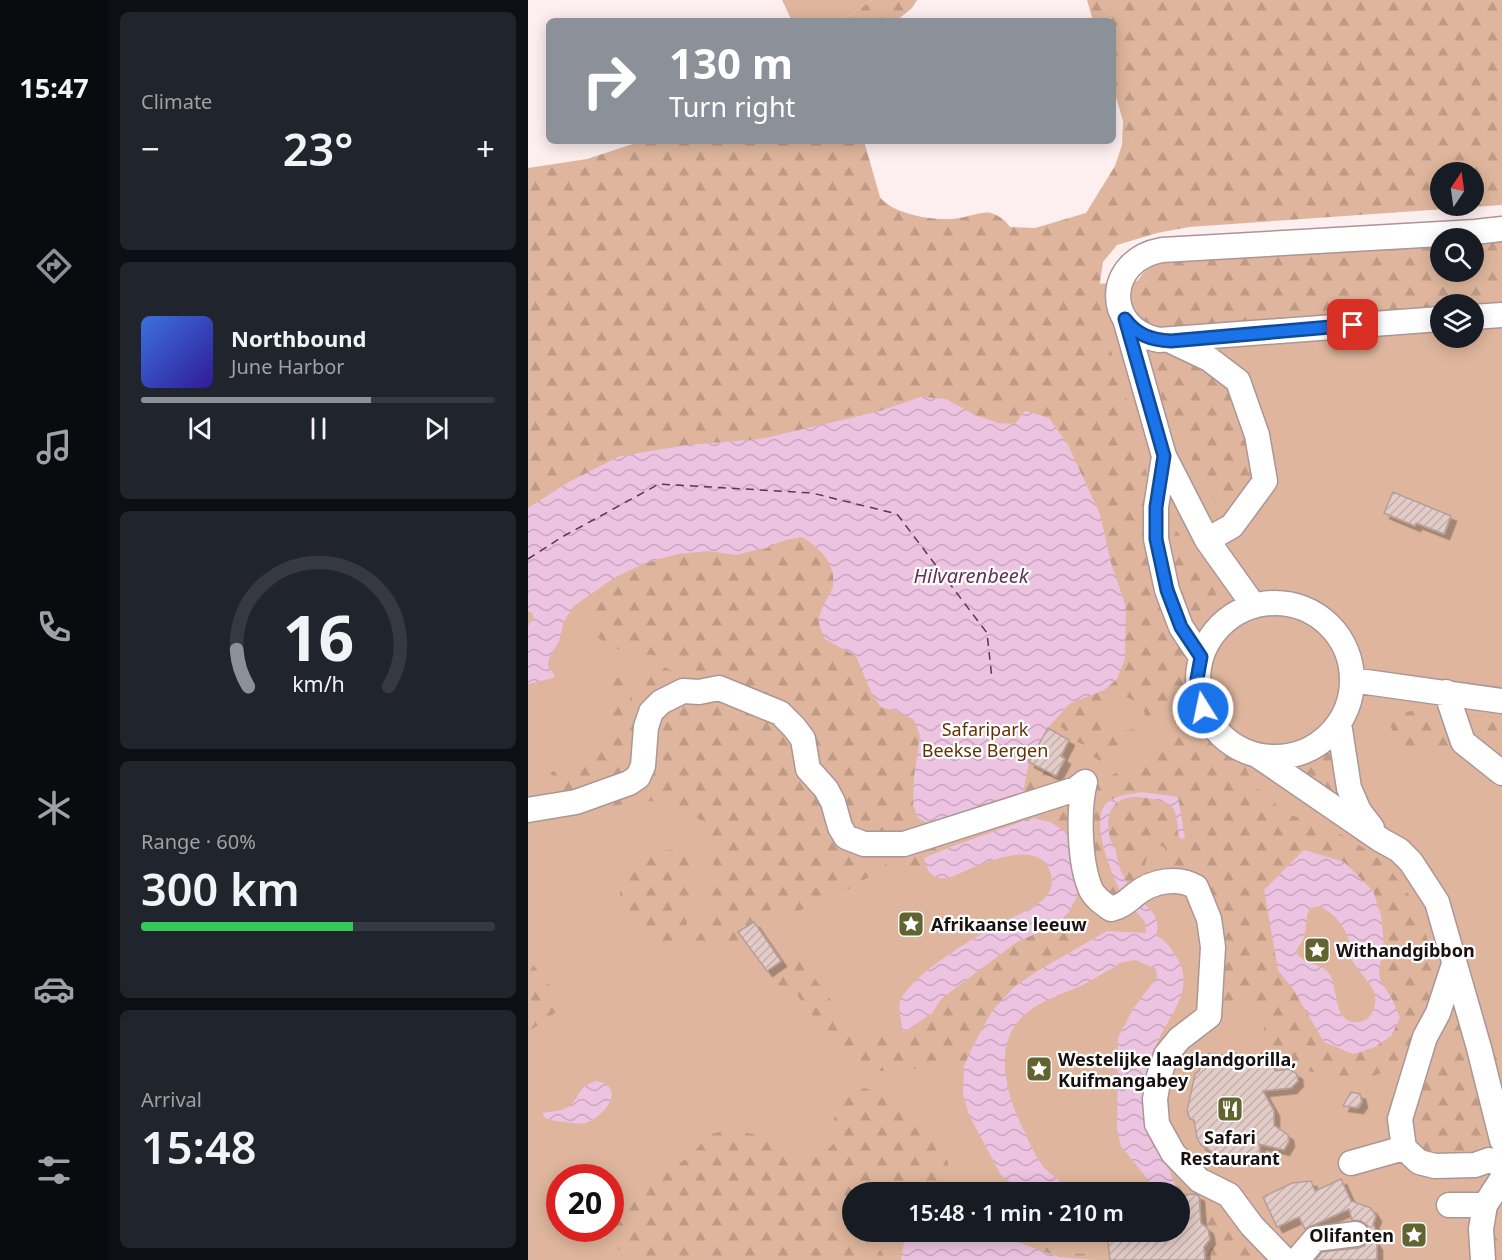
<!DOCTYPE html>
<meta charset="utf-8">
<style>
:root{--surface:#171b24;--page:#20242c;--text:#f1f3f6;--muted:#9ea1a6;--line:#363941;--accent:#8c9099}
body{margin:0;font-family:"Noto Sans",sans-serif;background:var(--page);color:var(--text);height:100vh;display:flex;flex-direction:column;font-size:22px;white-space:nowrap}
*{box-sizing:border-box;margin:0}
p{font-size:20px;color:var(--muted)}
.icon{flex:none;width:33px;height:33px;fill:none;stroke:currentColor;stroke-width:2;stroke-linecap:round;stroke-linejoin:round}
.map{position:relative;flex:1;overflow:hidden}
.side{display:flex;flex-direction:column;gap:12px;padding:12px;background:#0d0f14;width:420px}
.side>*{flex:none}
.hud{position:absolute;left:18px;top:18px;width:570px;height:126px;border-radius:9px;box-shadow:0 3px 15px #0003;background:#8c9099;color:#fff;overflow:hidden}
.needle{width:39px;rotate:13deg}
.buttons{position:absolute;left:902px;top:162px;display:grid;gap:12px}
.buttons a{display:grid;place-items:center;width:54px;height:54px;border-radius:50%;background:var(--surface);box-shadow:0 3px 15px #0003;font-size:30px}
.speed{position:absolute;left:18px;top:1164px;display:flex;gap:12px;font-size:30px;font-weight:700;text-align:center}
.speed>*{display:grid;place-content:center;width:78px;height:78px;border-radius:50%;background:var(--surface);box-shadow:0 3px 15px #0003;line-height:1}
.speed .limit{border:9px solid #d22;background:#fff;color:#111}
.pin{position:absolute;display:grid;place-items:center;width:51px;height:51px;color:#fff;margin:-26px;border-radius:12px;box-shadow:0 3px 9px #0006}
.me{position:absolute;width:66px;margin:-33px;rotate:350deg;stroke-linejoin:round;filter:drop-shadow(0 0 4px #0008)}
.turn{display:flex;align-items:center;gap:21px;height:126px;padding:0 24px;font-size:27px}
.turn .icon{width:78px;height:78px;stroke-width:2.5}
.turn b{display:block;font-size:42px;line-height:51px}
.big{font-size:45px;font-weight:600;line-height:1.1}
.side .widget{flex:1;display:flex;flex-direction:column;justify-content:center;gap:9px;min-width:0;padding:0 21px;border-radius:9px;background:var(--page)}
.side .dial{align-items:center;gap:0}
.dial svg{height:156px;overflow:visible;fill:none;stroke:var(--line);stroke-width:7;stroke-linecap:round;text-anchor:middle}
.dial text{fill:var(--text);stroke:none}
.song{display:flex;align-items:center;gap:18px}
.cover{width:72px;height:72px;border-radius:9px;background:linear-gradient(135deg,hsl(220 70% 55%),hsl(250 70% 35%))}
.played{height:6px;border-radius:3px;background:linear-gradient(90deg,var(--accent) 65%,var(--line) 65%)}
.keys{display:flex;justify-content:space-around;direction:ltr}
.heat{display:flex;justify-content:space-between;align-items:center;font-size:33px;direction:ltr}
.charge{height:9px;border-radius:4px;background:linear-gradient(90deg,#34c759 60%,var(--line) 0)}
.trip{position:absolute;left:314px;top:1182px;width:348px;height:60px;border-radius:30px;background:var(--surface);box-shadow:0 3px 15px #0003;font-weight:600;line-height:60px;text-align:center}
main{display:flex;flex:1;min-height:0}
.tab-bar{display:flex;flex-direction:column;width:108px;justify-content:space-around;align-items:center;background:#090b0e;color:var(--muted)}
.tab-bar .icon{width:42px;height:42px}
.tab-bar .selected{color:var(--accent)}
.tab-bar b{font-size:27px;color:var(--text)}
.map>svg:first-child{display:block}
</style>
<main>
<nav class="tab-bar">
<b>15:47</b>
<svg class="icon selected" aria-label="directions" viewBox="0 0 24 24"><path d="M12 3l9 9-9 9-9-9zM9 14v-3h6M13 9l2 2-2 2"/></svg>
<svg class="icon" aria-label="music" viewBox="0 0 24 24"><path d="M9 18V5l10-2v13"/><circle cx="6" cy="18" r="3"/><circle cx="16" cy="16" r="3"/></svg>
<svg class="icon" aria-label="phone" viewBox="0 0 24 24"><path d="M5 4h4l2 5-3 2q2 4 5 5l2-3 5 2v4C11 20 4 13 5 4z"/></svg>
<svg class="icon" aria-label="climate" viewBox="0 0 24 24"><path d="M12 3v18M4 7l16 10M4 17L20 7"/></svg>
<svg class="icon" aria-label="car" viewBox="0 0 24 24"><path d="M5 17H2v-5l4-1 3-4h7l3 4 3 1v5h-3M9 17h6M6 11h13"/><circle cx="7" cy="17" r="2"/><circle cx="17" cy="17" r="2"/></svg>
<svg class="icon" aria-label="filters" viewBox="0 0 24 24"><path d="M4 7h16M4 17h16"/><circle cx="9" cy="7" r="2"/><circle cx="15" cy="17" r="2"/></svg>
</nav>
<section class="side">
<div class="widget"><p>Climate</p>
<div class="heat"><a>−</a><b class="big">23°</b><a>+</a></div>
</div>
<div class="widget">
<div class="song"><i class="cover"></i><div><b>Northbound</b><p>June Harbor</p></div></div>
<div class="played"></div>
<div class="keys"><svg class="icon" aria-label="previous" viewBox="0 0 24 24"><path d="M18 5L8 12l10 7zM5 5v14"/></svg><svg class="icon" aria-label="pause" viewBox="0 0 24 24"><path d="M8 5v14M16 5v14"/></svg><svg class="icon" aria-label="next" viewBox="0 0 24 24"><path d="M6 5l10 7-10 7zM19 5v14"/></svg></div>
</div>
<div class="widget dial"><svg viewBox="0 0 100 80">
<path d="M14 69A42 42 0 1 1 86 69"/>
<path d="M14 69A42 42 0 0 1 8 50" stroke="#8c9099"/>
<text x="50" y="56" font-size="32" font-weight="700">16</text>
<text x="50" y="72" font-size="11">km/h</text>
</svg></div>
<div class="widget"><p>Range · 60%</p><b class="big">300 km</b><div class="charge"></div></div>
<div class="widget"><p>Arrival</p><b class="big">15:48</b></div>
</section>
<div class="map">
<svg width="974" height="1260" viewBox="0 0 974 1260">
<defs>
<pattern id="forest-firs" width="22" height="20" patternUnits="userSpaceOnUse" patternTransform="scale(1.5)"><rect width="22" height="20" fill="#dfb69d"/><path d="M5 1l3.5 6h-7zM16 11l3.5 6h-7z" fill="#bf9b86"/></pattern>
<pattern id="water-waves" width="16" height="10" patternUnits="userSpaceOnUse" patternTransform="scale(1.5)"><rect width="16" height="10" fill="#ecc3e1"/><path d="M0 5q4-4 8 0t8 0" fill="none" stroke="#caa6c0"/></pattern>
<pattern id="building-hatch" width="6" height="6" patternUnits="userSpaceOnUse" patternTransform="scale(1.5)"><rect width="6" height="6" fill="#e3ccc7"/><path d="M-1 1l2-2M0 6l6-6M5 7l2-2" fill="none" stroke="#c2aeaa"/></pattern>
<filter id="shadow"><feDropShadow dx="5.5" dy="5.5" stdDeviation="0" flood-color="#0004"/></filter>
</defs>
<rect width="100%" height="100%" fill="#fdeeef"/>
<path fill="#dfb69d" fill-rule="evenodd" d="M254,0h90l-30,21h-50z
M0,187l505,101 407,-27v11h33l29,-15v1003h-974zM912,304h33v34h-33zM32,1178h50v50h-50zM324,1192h327v40h-327z"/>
<path fill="url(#forest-firs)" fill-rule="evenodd" d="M344,0h45l-5,8 -16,13h-54z
M559,0h415v205l-313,22 -32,6 -40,12 -14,17 -4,27 5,39 30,96 17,68 21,129 18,44 2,31 -5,14 -8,10 -5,-7 -18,-1 -5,7 -9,23 -7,5 -27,14h-8l-8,-5 5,-10 12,-14 29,-3 4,-6 3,-9c-6,-14 -17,-18 -32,-19 -10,9 -13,18 -10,32l-16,19 -26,-11 3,-6 -9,-5 -3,6 -4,-2 21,-24 35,-14 21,-31 1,-52 -15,-44 -96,-139 -17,-1 -25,-9 -27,-15 -26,-2 -40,14 -119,28 -73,6 -68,11 -53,27 -39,25v-340l59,-9 55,-18h222l16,56c13,18 58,25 79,21 10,-1 23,-7 32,-5 9,3 14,7 19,14l25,1 51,-15 29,-47 7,-21 1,-24 -10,-34v-66h-20zM912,172h33v34h-33z
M974,237v67l-29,2 -33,-2v4l-134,8 -71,6 -29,6h-48l-19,-9 -7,-9 -2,-11 4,-14 10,-13 9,-7 13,-5 274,-16v28h33v-31z
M646,352l44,26 20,25 20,75 -34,41 -75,-139 -5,-22 10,-5z
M633,511l52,67 3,18 -1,10 -7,25 -6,8 -13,-7z
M274,537c18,11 35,26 31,49 -1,5 -7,12 -10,16l21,47 12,7 25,51 20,6 13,7 6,16 -5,25 -2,44 5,13 7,4 -1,7 -48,7 -24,-7 -34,-58 -9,-33c-44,-27 -92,-62 -141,-79 -21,-7 -48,-4 -66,-18 -11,-9 -13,-20 -17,-32l-11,-3c40,-28 83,-56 134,-55 9,1 19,5 28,4 23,0 44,-14 66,-18z
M126,665l10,2 36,16 -49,24 -9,-9 -5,-18 10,-14z
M79,677l19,1 6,21 11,18 -8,59 -73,22 -2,-13 -10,-12 49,-24 13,-39z
M187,694l71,32 62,121 26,20 2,8 -9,3 -25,15 -46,19 -19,-6 -39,26 7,9 -14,6 -4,-7 -35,5c5,-7 11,-15 15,-23 7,-17 10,-80 -1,-96 -6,-9 -21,-14 -31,-18 -22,-10 -42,-9 -63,0l-7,-9 26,-9 23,-67 23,-23z
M902,708l14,18 12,21 -2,6c-39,0 -54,3 -68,-38z
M948,715l24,3 2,3v41l-19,-7 -14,-26z
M671,718l17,22 25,19 14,28 31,26 62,24 38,27 31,42 24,77 -34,79 -43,18h-24l-59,-17 -25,-9c23,-48 -6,-44 -40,-54l2,-30 -39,-95 -15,-28 -12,-4 -7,4 2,11 -4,13 1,5 -11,17c-9,-14 -14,-26 -18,-43 -1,-5 -4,-8 -5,-12 -2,-8 -3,-21 0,-28 7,-17 56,-16 64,-1 4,7 3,20 4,28l2,2h5l-7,-42c-23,-7 -54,-8 -73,7l-4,10 22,82 -12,5 -18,-28 -3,-87 32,-16 38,-28 11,-5 9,-9zM776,850l80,95 -5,24 1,11 11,17 9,21 -9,18 -16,11 -83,-58 -14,-19 -14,-80z
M805,746l14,59 -59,-38z
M501,762l47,23 -64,14 14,-23z
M548,796l-3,42 -21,-19 -20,-5z
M422,840l3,5 -23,10 -5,8 4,9 -35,-3 -7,3 -3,-7 6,-3 6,-9z
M150,849l15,12c7,35 2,52 -17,81l-20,2 -19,-11 -17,-28v-23l15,-23 13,-7z
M625,849l8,5 8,16 -20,6 3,-14 -1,-9z
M541,912c9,9 11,20 20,30 -25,15 -55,26 -76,46 -23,21 -37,50 -49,78l-83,5 -37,-14 -50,-66h-17l-12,-17 29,-23 70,93c9,-12 26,-14 39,-11l29,-20 10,-15 75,-56 38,-17z
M0,959l30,36 1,15 -31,22z
M925,993l15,49 -21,-3 -5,-3z
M974,1016v83l-13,-50c10,-9 7,-22 13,-33z
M909,1048l13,1 23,6 20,90 -6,8 -15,3 -50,-2c-22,-35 1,-73 15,-106z
M336,1088c32,8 64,21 78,53 5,11 5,24 10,35 2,6 11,12 16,16h-62l-13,-5 -21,-1 -11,6h-9v40h18l14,24v4h-252l-21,-17 -4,-14 3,-1 1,-17 16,-15 62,-39 21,-23 23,-5 23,6 38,20 27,3 12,-14 1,-26 15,-22z
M631,1152l30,30 -4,7v6l-6,1 -12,-30z
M669,1187l10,3 66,70h-68l-1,-13 6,-8 -2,-10 -7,-6z
M974,1205v55h-13l4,-41z
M470,1232c18,-1 32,11 49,16 15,5 31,6 46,6l1,6 -35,-3 -59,-21z"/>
<path fill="url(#water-waves)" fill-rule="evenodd" d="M392,397l26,2 27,15 25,9 17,1 10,-13 24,7 19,27 32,69 11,49 15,44 -1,52 -8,20 -13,11 -35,14 -21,24 -19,34 -6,31 -11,6 -60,20 -27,3 -7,-4 -5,-13 1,-27 6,-42 -6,-16 -13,-7 -20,-6 -10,-15 -15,-36 -31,-17c-2,-5 -6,-13 -6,-18 0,-14 12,-25 14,-35 3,-23 -13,-38 -31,-49l-16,3 -21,8 -29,7 -27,-4 -31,3 -33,9 -31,15 -40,28 -10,15 -5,20 -10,17 -1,8 7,10 -2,2 -25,6v-58l6,-7 -2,-6 -4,-2v-103l39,-25 53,-27 68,-11 73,-6 119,-28z
M614,792l36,5 7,41 -5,1c-3,-9 -2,-24 -7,-31 -6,-8 -17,-8 -26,-10 -30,-5 -44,11 -37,40 1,5 5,8 6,13 2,16 8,28 17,42l-10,3c-10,-17 -35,-78 -16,-93 9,-8 24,-9 35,-11z
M504,818l18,4 13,8 13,16 3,35 -2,15 -8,16 -14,13 -38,17 -75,56 -10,15 -29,20c-1,-9 -5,-23 -3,-31 9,-25 68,-61 92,-74 16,-10 38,-16 52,-29 7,-7 9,-16 7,-25 -12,-41 -78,-6 -102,4 -15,2 -22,-4 -25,-20l29,-12z
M776,850l40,12 29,29 8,24 3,30 -5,24 1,11 11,17 9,21 -9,18 -16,11 -22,7 -29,-12 -31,-53 -15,-19 -14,-80zM790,906c15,5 28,21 31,36 2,6 1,14 3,18 9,18 32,29 20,53 -3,5 -8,9 -14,9 -27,3 -18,-38 -31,-51 -9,-8 -24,-8 -31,-18 1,-7 4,-8 7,-13 4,-10 2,-21 6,-31z
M610,899c14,11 23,18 18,37 9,3 14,11 19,19 25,35 -11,64 -21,96 -8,23 -10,49 -9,72 1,17 13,26 20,40 6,9 9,19 13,29h-24l-4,-10 -29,-36 -4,-17 1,-91 15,-29 24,-32 -1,-8 -21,-9 -16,3 -4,4c-11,5 -21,12 -32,18 -22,10 -43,15 -61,32 -31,31 -14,82 3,116 5,12 12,26 20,36 9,8 19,15 28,23h-50l-22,-17 -32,-60 -6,-21 1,-28 10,-22 18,-33 22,-24 25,-17 68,-39 39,2 -1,-11 -14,-16z
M68,1081c31,5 10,34 -8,41 -6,3 -16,1 -23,0 -8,-1 -16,-1 -22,-6v-3c8,-2 17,-1 25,-6 13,-9 8,-20 28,-26z
M382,1232h44l52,6 53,19 35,3h-193l3,-17z"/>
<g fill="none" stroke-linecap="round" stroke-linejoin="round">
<path stroke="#623158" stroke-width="1.5" stroke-dasharray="8 6" stroke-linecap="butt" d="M0,559l34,-22 97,-53 153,9 85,21 90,119 5,46"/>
</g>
<path fill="url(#building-hatch)" stroke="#b59f9a" stroke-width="1.5" filter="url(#shadow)" d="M865,492l58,24 -7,18 -28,-11 -1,3 -31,-13z
M520,728l21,12 -8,16 4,3 -9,17 -27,-14z
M226,922l27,39 -14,10 -29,-39z
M681,1053l19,3 7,-3 18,12 9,-4h6l8,10 13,-2 8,5 1,7 -7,7 -28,3 11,20v14l14,10 1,6 -5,9 -25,-6 2,14 -47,3v-8l-13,-8 -4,-7 -3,-18 -4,-1 -3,-8 8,-37 4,-3 3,-12z
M823,1092l9,2 2,8 -4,6 -15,-2z
M813,1179l10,22 20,7 5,8 -3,8 3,7 -3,8 4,6v15h-61l6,-8 36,-4 6,-2 5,-6 1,-7 -2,-7 -7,-5 -9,-1 -3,-11 -44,20 -6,-12 -22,10 -14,-30 29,-14 19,-2 4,10z
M667,1194l4,2 2,27 7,6 2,10 -6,8 1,13h-95l-3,-28h72v-37z"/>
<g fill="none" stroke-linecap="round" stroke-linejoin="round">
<defs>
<path id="minor" d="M945,317l29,-2
M597,319l39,137 43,84 47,66
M912,319l-281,21c-56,-11 -54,-80 3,-90l313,-18 27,-3
M643,341l38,18 29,22 19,54 8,46 -33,45 -25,14
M636,456l-8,51v32l11,51 14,37 20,30
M670 680a77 77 0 1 1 154 0a77 77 0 1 1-154 0Z
M824,680l150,21
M918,692l17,50 39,31
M811,723l10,65 10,23 13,17
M729,755l124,85 18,10 12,12 26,40 42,146 23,92
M557,782c-7,27 -6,81 6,108 4,8 13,14 20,19 12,-3 16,-8 25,-15 16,-13 42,-18 60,-7l13,32 4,28 -4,69 -30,23 -13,16 -7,21 -4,23 2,25 16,29 26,27 30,15 23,31 33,34
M0,810l48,-8 53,-19 9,-6 5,-11 3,-39 5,-15 10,-10 22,-11 16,1 20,-4 61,25 14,14 9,12 5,30 18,20 7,13 7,25 6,10 18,7h40l172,-55 9,-7
M926,964l-16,49 -13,24 -25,82 4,29 15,14 16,4 40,-1 14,-5 13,5
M823,1163l53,-15
M921,1205h36
M769,1260l18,-21 41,-5
M955,1260l-2,-31 4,-24 17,-26"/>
</defs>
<use href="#minor" stroke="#ac9596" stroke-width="27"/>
<use href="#minor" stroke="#fff" stroke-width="24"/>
</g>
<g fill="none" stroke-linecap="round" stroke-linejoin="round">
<defs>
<path id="route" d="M675,708l-6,-29 4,-22 -20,-30 -14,-37 -11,-51v-32l8,-51 -39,-137c12,16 26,21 46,22l182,-16"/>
</defs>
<use href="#route" stroke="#114b97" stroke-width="15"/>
<use href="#route" stroke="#1a73e8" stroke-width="10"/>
</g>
<defs>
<symbol id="sight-square" viewBox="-11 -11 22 22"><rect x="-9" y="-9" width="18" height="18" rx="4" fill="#616330" stroke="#fff"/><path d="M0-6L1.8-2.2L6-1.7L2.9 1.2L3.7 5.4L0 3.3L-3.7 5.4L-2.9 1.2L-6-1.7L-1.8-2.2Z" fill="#fff"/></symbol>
<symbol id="restaurant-square" viewBox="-11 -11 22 22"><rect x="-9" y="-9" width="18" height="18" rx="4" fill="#616330" stroke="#fff"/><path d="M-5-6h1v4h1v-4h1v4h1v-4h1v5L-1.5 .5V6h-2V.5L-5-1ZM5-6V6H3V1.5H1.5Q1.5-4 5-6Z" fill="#fff"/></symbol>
</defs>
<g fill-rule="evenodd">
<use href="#sight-square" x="368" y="909" width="30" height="30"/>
<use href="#sight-square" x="774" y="935" width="30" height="30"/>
<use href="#sight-square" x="496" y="1054" width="30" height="30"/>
<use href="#restaurant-square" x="687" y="1094" width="30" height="30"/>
<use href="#sight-square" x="871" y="1220" width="30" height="30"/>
</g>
<g text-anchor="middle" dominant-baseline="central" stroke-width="4.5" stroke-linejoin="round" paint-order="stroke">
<g font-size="18" fill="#643005" stroke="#fff">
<text x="457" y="729">Safaripark<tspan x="457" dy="21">Beekse Bergen</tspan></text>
</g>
<g font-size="18" font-weight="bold" fill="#181011" stroke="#fff" text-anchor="start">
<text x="403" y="924">Afrikaanse leeuw</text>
<text x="808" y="950">Withandgibbon</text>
<text x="530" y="1059">Westelijke laaglandgorilla,<tspan x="530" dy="21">Kuifmangabey</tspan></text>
<text x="702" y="1137" text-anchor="middle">Safari<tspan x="702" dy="21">Restaurant</tspan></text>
<text x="866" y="1235" text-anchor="end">Olifanten</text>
</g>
<g font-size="20" font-style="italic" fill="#623158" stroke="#fff">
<text x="443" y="575">Hilvarenbeek</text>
</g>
</g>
</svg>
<div class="buttons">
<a><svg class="needle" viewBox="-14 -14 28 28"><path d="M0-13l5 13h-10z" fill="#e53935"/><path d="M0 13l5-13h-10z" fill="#9ea1a6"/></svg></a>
<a><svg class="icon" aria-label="search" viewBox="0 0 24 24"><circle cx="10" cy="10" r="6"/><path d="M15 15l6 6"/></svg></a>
<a><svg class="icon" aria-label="layers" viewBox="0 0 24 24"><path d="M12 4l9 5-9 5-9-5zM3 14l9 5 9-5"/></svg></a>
</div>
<div class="speed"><div class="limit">20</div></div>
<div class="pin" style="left:825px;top:325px;background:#d93025"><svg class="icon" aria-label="arrive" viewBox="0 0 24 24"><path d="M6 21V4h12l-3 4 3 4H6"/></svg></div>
<svg class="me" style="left:675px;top:708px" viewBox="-20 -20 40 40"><circle r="17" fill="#1a73e8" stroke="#fff" stroke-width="3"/><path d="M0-11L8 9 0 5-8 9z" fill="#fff"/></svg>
<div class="trip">15:48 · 1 min · 210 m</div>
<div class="hud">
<div class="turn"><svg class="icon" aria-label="right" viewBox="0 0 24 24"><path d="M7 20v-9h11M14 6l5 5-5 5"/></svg><div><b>130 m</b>Turn right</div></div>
</div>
</div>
</main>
